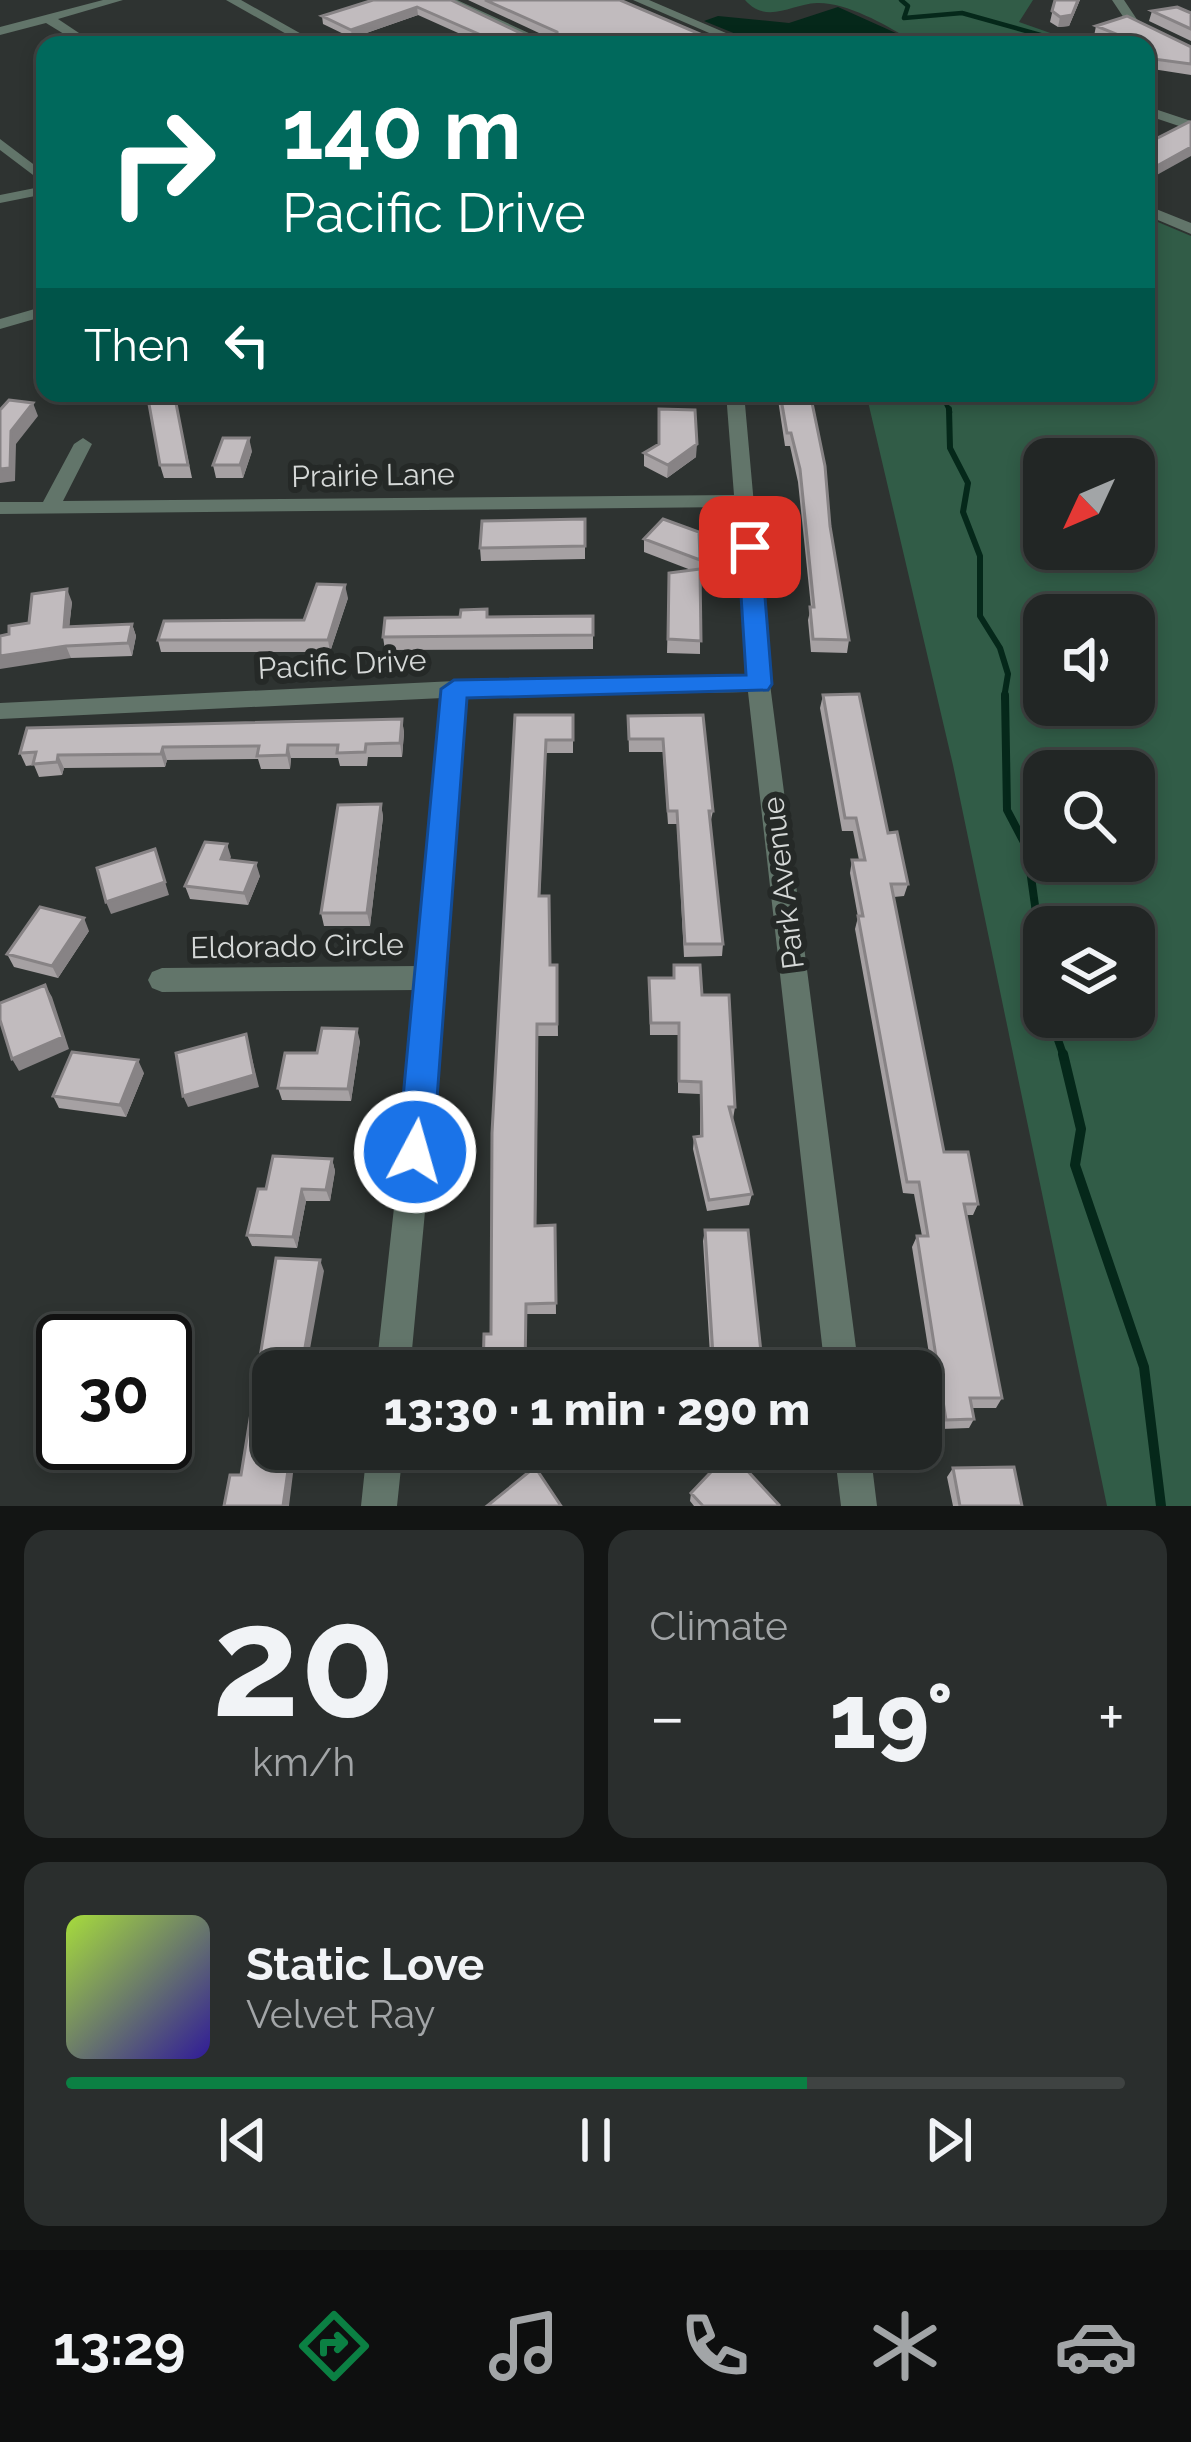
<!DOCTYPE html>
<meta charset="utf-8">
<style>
:root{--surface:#222625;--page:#2a2e2d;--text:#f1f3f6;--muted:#a2a5a7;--line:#3f4342;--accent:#0b8043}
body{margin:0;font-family:Raleway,sans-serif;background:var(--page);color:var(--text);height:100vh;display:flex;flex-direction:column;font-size:45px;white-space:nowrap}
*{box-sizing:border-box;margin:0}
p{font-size:39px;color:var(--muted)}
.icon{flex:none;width:66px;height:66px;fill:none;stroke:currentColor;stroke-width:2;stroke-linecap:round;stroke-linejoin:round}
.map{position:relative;height:1506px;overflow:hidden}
.details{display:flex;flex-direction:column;gap:24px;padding:24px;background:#131514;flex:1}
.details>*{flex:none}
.guide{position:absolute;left:36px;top:36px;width:1119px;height:366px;border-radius:24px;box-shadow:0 6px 18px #0003,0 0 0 3px var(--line);background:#00695c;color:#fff;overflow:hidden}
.needle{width:78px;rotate:226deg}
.tools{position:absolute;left:1023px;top:438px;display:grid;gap:24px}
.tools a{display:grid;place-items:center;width:132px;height:132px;border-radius:24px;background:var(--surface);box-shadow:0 6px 18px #0003,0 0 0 3px var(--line);font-size:60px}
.speed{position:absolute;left:36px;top:1314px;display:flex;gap:24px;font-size:60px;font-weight:700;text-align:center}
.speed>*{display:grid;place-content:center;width:156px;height:156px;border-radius:50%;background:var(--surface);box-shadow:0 6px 18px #0003,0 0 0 3px var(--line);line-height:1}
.speed .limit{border:6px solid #111;border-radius:18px;background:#fff;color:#111}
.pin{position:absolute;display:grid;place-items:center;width:102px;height:102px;color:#fff;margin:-51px;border-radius:24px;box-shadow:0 6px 18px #0006}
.me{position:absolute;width:132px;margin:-66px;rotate:6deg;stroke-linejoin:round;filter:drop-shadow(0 0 9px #0008)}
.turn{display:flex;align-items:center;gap:42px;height:252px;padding:0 48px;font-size:54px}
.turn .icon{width:156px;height:156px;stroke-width:2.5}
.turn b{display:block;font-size:84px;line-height:102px}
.then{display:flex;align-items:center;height:114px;padding:0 48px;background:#0003;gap:24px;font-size:45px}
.big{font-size:90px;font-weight:800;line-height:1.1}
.details .tile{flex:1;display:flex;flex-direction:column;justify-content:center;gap:18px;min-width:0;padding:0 42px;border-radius:24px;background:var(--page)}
.details .dial{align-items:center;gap:0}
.dial b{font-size:156px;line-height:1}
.song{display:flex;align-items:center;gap:36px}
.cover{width:144px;height:144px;border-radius:18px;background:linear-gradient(135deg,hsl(80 70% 55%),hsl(250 70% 35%))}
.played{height:12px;border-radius:6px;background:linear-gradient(90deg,var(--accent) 70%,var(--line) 70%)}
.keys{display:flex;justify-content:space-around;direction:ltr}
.heat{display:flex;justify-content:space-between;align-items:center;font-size:66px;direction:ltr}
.details .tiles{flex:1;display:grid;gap:24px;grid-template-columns:1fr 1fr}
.tile:last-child{grid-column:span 2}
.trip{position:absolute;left:252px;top:1350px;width:690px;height:120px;border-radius:24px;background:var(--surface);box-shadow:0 6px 18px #0003,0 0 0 3px var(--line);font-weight:800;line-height:120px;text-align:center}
.tabs{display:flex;height:192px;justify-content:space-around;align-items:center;background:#0e0f0f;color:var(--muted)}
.tabs .icon{width:84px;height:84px}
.tabs .selected{color:var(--accent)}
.tabs b{font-size:54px;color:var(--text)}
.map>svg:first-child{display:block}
</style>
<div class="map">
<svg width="1191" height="1506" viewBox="0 0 1191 1506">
<rect width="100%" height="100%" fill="#2e3331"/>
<path fill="#315c47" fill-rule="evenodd" d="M745,0h288l-14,22 37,13 9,10h-159l1,-7c-22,-14 -62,-36 -90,-35 -26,1 -50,22 -72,-3z
M1146,217l45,19v1270h-84l-154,-741 -87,-372h280zM1044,459h90v90h-90zM1044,615h90v90h-90zM1044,771h90v90h-90zM1044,927h90v90h-90z"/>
<path fill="#05281a" d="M838,7l69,31 -1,7h-143l-59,-24 14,-5 71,7z"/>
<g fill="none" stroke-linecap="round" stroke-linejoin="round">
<path stroke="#05281a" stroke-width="4.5" d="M901,0l7,6 -4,12 58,-5 82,23 3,9
M941,393l9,19"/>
<path stroke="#05281a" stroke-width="6" d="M949,409l1,39 18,35 -5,29 17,44v60l20,32 8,26 -4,24"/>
<path stroke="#05281a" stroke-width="8" d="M1005,695l2,115 20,38 17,122
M1050,1017l14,40"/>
<path stroke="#05281a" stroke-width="10" d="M1063,1054l18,75 -6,36 69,202 17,139"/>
<path fill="#62756a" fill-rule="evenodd" d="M103,0h20l-65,19 39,26h-15l-36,-22 -46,12v-8z
M226,0h15l80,45h-15z
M441,0h16l98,45h-16z
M1112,0h12l14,21 53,25v9l-61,-28z
M1146,106l45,15v9l-45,-15z
M0,139l45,34v11l-45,-34z
M45,186v8l-45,9v-8z
M45,306v10l-45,13v-10z
M726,393h18l26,291 89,687h-34l-77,-679 -282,5 -19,281 -37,393h-34l42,-381 -256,2 -10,-4 -4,-8 4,-8 10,-4 258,-2 23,-268 -443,21v-16l455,-22 292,-5 -13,-169 -734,7v-12h43l31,-58 9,-6 9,6 -29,57 671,-6z
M367,1449h36l-6,57h-36z
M834,1449h36l7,57h-36z"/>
<path fill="#62756a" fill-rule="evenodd" d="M633,0h16l105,45h-17z
M1146,205l45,18v11l-45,-19z"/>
</g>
<path fill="#a6a1a3" d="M451,0l86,41 17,-1 -86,-40h152l87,45h-222l-67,-30 -66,23 -29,-14 -1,-8z
M1055,0h25l-11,26 -11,1 -8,-5z
M1152,11l39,2v28l-42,-20z
M1096,26l95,21v28l-45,-7v-23h-30l-22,-9z
M174,393l18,85h-28l-4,-13z
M512,393h28v11h-27z
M777,393h33l20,133 19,114 -2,13 -36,-1 -3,-32 3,-13 -13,-125 -8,-36h-5z
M252,451l-9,27h-27l-3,-13z
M644,453l52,4 -29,21 -23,-12z
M585,519v40l-104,2 -1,-13z
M644,539l56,21v94l-33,-1 2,-80 22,-3 -47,-18z
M348,598l-18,54h-169l-3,-12 146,-20z
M72,602l-3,25 63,-3 4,12 -4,20 -61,2 -62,-24z
M593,616v33l-208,1 -2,-13 104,-20z
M823,695l65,138 20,51 -4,12 -10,1 50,255 34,52 -5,11h-7l36,183 -6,10h-24l2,11 -5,9 -28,1 -29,-182 5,-11h5l-8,-42 -11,-1 -48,-264 3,-12 -8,-44 2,-13h7l-6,-29h-11l-22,-123z
M515,715h58v38h-27l-6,143 10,69h7l1,71h-20l-2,189h19l1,89h-29l-36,20z
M703,715l10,96 -3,13 13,120 -1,12 -38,1 -7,-133h-9l-5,-72h-34l-1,-36z
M402,719l2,14 -2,24h-34l-1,9h-27l-2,-8h-47l-1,11h-29l-3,-10 -91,1 -2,7 -101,1 -2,7 -23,2 -5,-12 -8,1 -6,-13z
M381,804l2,13 -13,109h-46l-3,-13z
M227,844l3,16 30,16 -12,29 -58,-6 -5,-13z
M89,931l-31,47 -44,-11 -7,-13z
M674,965l28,30 33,112 -2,12 19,75 -3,11 -42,6 -14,-62 1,-12 6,-1v-42l-22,-1v-58h-28l-1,-57h24z
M360,1041l-9,60 -69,-1 -4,-12 39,-35z
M144,1073l-18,44 -67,-9 -6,-12z
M332,1159l3,12 -5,30h-24l-9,47 -45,-2 -5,-11 19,-46z
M705,1230l58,141h-52l-8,-130z
M953,1468l69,38h-69l-6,-29z
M691,1493l87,13h-84l-4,-5z"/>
<path fill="#878385" d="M1078,0l1,2 -10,24 -11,1 2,-10z
M417,7l1,8 -66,23 -1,-8z
M1191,147v9l-45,25v-9z
M33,403l5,13 -22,28 -1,37 -15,2v-14l11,-38z
M249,438l3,13 -9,27 -3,-13z
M697,444l-1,13 -29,21 1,-13z
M345,585l3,13 -18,54 -2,-12z
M67,589l5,13 -4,37 -4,-12z
M132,624l4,12 -4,20 -4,-13z
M66,646l5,12 -71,11v-13z
M402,719l2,14 -2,24 -2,-14z
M288,745l3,13 -1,11 -3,-14z
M163,747l4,13 -2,7 -4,-13z
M58,755l6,13 -2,7 -5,-13z
M381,804l2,13 -13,109 -3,-13z
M227,844l4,13 -6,15 -4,-13z
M159,862l10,33 -58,19 -5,-12z
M256,863l4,13 -12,29 -4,-12z
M84,918l5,13 -31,47 -6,-12z
M45,985l7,12 17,52 -50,22 -7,-12z
M357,1029l3,12 -9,60 -3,-12z
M246,1034l13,53 -71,20 -5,-11z
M138,1060l6,13 -18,44 -6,-12z
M332,1159l3,12 -5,30 -4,-11z
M302,1189l4,12 -9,47 -4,-11z
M320,1260l4,11 -18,100h-5z
M291,1449h5l-7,57h-6z"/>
<path fill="#c1bbbe" stroke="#878385" stroke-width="3" d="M373,0h78l86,41 21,-2 -1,-7 -72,-32h135l87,37 -9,8h-194l-87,-38 -66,23 -29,-14z
M1055,0h23l-6,15 -12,2 -8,-6z
M1177,7l14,6v16l-39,-18z
M1127,16l64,31v17l-45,-6v-13h-27l12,-5 -35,-14z
M1189,122h2v25l-45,25v-28z
M147,393h27l14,72h-28z
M780,393h30l15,73 5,60 19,114 -36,-1 -3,-32h4l-14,-138 -9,-36h-4z
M9,400l24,3 -22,28 -1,37 -10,1v-59z
M659,409l36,1 2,34 -29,21 -24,-12 15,-9z
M223,438h26l-9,27h-27z
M585,519v27l-105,2 2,-27z
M663,519l36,13 1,28 -56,-21z
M700,569l1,72 -33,-2 1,-66z
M317,584l28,1 -17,55h-170l6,-19 140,-1z
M67,589l-3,38 68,-3 -4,19 -62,3 -66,10v-20l9,-2v-8l20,-3 3,-29z
M487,609v8l106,-1v19l-210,2 2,-19 75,-1 1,-7z
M859,694l29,139 9,-1 11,52h-17l53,268h24l10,52h-14l38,194h-32l4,21 -28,1 -29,-184h11l-9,-54h-12l-49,-266h5l-11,-56h13l-9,-42h-11l-22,-123z
M515,715h58v25h-27l-7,156h10l1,69h7v59h-20l-2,202 20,-1 1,78 -30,1 -1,67h-42l1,-37h7l1,-201z
M703,715l10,96h-4l14,133h-38l-8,-133h-9l-5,-72h-34l-1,-23z
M402,719l-2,24 -34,1 -1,8 -28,1 1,-8h-50l-1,10 -30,1 2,-10 -96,1 -2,7 -103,1 -1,7 -24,2 3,-12 -16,1 7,-25z
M381,804l-14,109h-46l17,-108z
M205,842l22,2 -6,15 35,4 -12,30 -59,-7z
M155,849l10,33 -59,20 -9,-34z
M40,907l44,11 -32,48 -45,-12z
M674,965h26l2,30h27l6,112h-6l23,87 -43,6 -15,-63 8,-1 -1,-54 -22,-1v-58h-28l-2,-45h25z
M45,985l18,52 -51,22 -12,-39v-17z
M322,1028l35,1 -9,60 -70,-1 7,-35h32z
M246,1034l8,41 -71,21 -7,-43z
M72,1052l66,8 -18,45 -67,-9z
M273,1156l59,3 -6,31 -24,-1 -9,48 -46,-2 11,-46h8z
M705,1230h43l15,141h-49z
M276,1258l44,2 -19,111h-28v78h18l-8,57h-59l6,-31h11z
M730,1452l49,53 -1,1h-75l-12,-13z
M535,1467l26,39h-74z
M1014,1467l8,39h-62l-7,-38z"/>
<path fill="#1a73e8" stroke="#114b97" stroke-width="3" d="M750,539l11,8 11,137 -4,6 -301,8 -34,454 -6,12 -12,4 -12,-4 -5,-12 43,-463 13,-9 292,-5 -8,-128z"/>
<g text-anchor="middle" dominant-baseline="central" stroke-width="12" stroke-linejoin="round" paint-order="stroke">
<g font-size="30" fill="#d5d8d7" stroke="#252927">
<text transform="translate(373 475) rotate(-1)">Prairie Lane</text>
<text transform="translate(342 664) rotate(-3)">Pacific Drive</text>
<text transform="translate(783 883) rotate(-97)">Park Avenue</text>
<text transform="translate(297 946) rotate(-1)">Eldorado Circle</text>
</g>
</g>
</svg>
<div class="tools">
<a><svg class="needle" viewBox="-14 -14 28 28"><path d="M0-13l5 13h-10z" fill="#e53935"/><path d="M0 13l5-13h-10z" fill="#a2a5a7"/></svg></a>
<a><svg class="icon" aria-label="sound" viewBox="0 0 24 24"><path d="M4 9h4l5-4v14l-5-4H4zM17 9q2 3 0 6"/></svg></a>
<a><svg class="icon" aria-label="search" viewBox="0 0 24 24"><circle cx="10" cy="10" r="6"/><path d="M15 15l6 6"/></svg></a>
<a><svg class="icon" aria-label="layers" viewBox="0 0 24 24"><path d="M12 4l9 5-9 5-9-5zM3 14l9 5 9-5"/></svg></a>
</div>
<div class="speed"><div class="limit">30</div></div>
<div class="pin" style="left:750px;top:547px;background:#d93025"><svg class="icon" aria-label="arrive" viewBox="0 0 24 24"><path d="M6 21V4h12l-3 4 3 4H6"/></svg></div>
<svg class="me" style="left:415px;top:1152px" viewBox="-20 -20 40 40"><circle r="17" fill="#1a73e8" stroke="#fff" stroke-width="3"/><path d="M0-11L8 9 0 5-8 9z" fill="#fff"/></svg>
<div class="trip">13:30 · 1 min · 290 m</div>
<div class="guide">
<div class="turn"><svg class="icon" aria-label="right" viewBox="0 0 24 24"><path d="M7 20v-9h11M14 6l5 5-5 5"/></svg><div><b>140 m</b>Pacific Drive</div></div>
<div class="then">Then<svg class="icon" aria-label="left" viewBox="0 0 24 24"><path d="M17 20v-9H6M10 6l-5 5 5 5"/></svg></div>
</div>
</div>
<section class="details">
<div class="tiles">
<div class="tile dial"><b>20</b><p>km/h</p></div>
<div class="tile"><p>Climate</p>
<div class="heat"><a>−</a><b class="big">19°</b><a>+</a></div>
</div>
<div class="tile">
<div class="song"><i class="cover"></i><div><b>Static Love</b><p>Velvet Ray</p></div></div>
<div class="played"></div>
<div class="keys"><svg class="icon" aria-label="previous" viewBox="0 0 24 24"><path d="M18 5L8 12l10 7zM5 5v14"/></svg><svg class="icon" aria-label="pause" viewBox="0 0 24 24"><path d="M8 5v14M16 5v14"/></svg><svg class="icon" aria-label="next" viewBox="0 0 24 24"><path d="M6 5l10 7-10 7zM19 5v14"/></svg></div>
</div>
</div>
</section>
<nav class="tabs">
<b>13:29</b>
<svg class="icon selected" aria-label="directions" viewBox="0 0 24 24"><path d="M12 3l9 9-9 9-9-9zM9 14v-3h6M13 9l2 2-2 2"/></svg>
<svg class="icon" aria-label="music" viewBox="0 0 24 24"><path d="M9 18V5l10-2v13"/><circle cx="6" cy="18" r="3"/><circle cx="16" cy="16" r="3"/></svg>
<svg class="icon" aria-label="phone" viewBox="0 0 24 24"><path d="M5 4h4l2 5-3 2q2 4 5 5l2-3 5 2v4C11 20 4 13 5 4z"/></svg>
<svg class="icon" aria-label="climate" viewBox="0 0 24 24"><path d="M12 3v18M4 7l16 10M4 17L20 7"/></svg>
<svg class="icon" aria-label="car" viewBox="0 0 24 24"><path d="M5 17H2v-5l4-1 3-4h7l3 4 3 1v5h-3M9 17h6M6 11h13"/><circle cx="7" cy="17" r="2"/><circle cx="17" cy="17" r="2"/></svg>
</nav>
